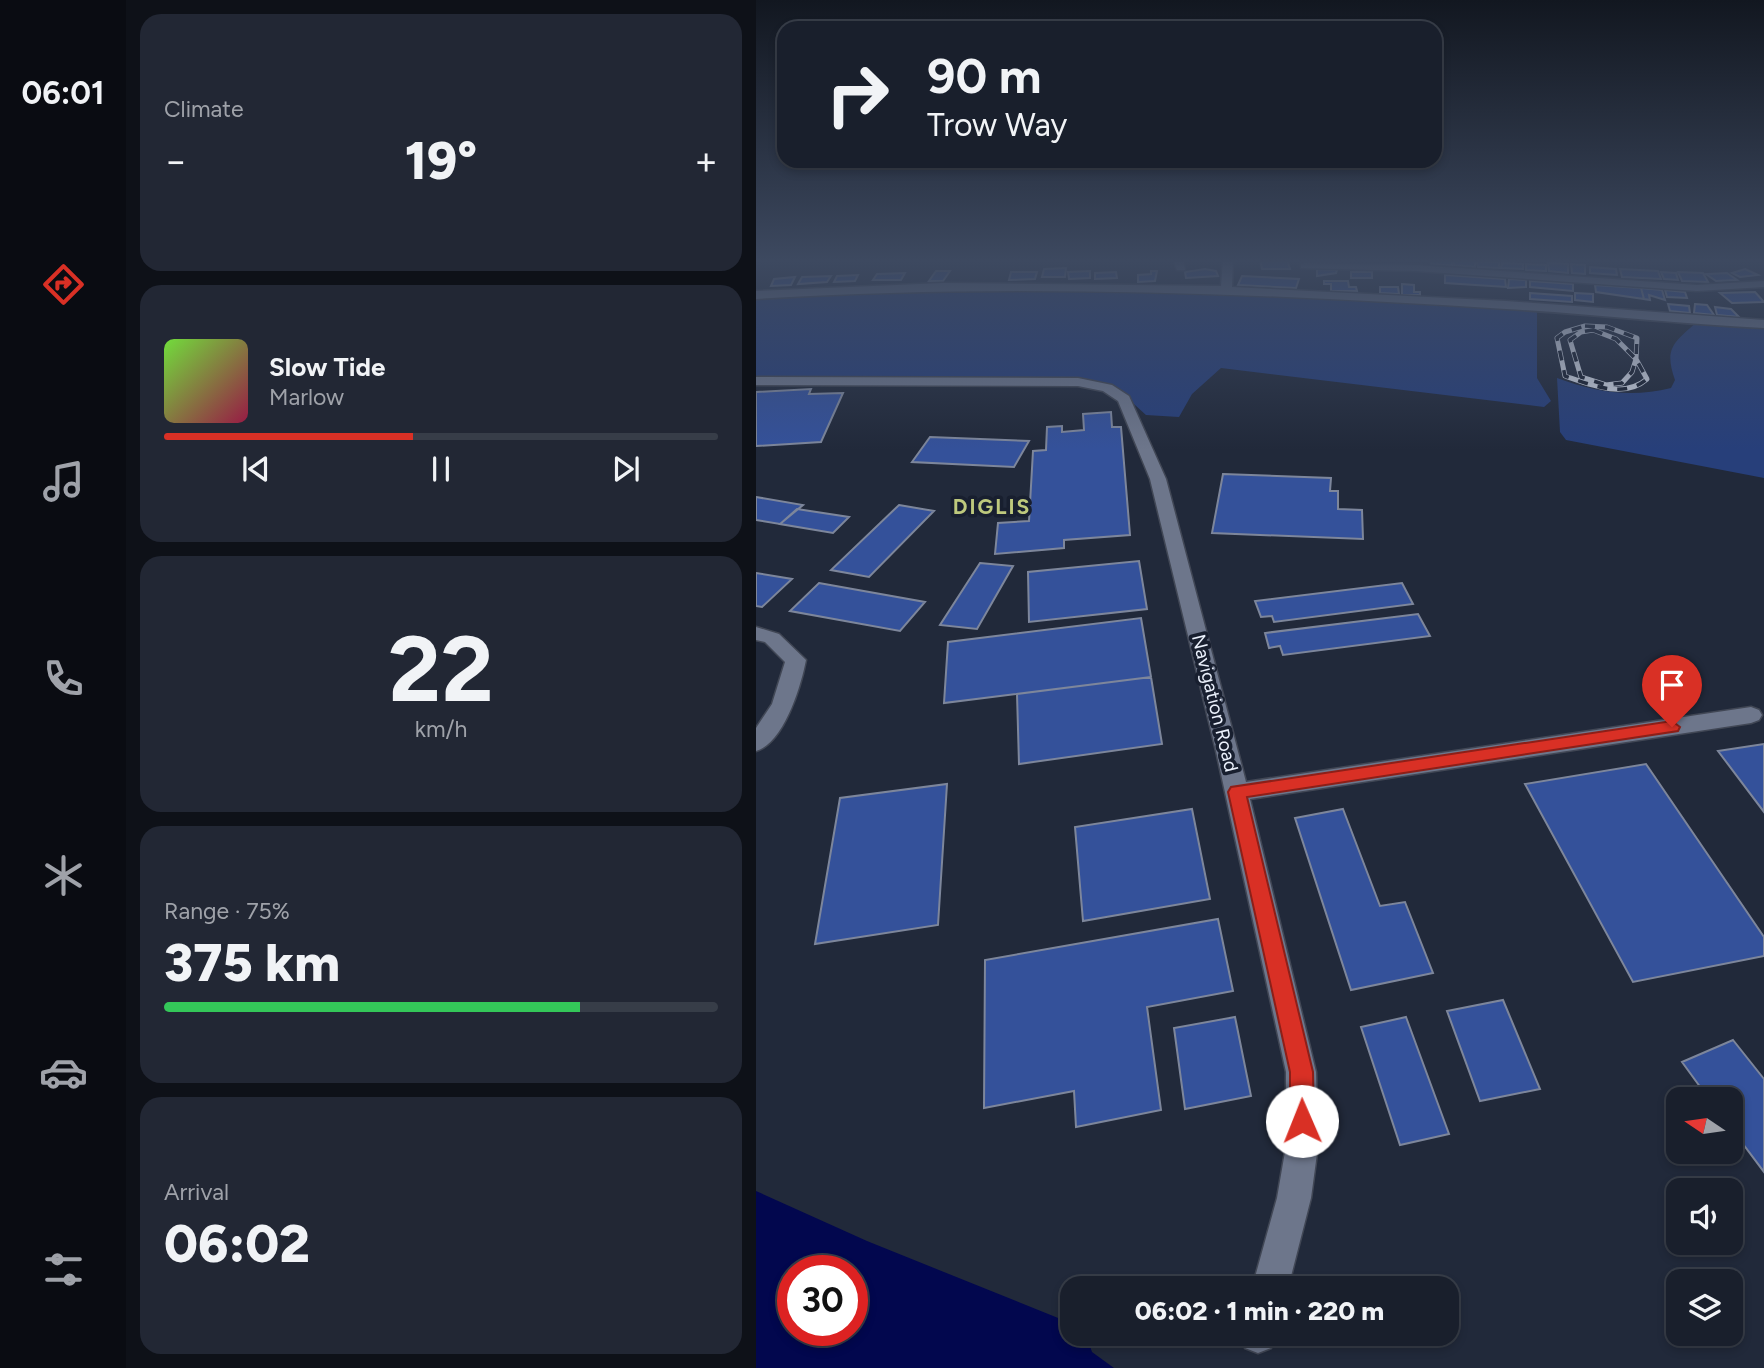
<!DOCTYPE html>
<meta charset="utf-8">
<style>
:root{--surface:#191f2c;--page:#222734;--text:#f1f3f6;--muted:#9fa2a9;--line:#373d48;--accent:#d93025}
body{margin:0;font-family:Figtree,sans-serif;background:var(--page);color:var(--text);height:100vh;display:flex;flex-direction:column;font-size:26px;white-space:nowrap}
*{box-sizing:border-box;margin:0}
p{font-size:23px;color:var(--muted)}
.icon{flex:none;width:38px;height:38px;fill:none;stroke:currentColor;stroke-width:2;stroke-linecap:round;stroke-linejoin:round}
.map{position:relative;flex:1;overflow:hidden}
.panel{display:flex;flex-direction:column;gap:14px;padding:14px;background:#0e1118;width:630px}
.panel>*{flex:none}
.banner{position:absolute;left:21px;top:21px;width:665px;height:147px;border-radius:21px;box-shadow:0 4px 10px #0003,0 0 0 2px var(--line);background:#191f2c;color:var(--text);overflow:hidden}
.needle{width:46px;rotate:283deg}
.buttons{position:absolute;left:910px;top:1087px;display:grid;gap:14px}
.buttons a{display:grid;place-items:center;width:77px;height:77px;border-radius:14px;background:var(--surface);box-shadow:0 4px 10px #0003,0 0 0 2px var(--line);font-size:35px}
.speed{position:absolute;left:21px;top:1255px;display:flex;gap:14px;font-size:35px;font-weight:700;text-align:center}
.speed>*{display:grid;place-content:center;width:91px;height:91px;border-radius:50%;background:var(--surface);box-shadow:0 4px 10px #0003,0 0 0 2px var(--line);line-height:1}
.speed .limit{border:10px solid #d22;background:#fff;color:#111}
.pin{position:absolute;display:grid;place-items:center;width:60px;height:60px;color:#fff;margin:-72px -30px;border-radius:50% 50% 50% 0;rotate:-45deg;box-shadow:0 0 7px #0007}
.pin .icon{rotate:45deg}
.me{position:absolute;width:77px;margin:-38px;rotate:359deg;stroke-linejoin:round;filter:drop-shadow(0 0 5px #0008)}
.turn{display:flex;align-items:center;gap:24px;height:147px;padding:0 35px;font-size:32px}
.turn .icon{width:91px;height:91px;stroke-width:2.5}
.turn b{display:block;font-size:49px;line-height:60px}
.big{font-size:52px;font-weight:800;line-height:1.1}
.panel .widget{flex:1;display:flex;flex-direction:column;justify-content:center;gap:10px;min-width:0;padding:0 24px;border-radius:21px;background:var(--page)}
.panel .dial{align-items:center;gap:0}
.dial b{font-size:91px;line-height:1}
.song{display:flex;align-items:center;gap:21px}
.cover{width:84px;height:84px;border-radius:10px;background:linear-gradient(135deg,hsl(100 70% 55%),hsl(340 70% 35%))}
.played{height:7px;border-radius:4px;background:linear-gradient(90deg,var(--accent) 45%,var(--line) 45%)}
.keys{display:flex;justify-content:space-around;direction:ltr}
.heat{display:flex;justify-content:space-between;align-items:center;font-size:38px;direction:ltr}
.charge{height:10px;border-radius:5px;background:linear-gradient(90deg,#34c759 75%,var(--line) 0)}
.trip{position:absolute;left:304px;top:1276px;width:399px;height:70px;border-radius:21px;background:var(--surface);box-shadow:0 4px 10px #0003,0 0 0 2px var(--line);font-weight:800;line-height:70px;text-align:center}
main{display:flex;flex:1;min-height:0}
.tab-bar{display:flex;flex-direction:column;width:126px;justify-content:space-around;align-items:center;background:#0a0c12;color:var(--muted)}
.tab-bar .icon{width:49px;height:49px}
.tab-bar .selected{color:var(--accent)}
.tab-bar b{font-size:32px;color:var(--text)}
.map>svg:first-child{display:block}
</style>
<main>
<nav class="tab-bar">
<b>06:01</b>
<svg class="icon selected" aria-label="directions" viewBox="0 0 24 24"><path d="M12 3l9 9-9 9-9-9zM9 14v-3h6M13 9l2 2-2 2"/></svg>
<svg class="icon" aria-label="music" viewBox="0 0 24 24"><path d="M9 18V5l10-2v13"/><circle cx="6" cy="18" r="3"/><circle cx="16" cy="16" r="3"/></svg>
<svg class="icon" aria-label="phone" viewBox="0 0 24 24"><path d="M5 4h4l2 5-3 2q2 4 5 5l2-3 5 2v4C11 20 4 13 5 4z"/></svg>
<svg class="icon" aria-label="climate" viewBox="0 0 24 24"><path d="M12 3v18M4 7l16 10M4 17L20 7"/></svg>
<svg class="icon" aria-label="car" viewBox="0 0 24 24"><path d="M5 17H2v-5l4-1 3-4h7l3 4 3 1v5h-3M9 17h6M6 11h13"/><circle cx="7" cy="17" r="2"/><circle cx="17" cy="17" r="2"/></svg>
<svg class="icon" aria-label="filters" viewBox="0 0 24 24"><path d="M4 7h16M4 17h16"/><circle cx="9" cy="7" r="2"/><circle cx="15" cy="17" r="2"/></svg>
</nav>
<section class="panel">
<div class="widget"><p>Climate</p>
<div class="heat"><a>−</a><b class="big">19°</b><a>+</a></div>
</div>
<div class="widget">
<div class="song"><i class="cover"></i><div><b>Slow Tide</b><p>Marlow</p></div></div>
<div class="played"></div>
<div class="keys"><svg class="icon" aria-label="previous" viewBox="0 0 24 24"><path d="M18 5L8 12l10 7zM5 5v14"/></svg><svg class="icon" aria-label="pause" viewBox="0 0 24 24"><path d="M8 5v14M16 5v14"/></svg><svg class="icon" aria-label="next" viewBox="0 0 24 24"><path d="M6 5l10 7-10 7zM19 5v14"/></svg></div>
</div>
<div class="widget dial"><b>22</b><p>km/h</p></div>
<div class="widget"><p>Range · 75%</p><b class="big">375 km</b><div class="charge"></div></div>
<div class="widget"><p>Arrival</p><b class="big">06:02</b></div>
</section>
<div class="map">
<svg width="1008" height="1368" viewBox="0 0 1008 1368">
<rect width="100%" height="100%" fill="#21293a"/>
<path fill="#273f7a" d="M242,289l219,4 320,18v67l14,23 -7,6 -323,-39 -29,26 -13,23 -33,-2 -33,-30 -32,-6 -325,-1v-81z
M940,323l68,4v151l-198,-38 -6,-8 -3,-54c38,14 74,20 114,10l4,-8c-11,-31 -2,-37 21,-57z"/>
<path fill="#02074e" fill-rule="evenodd" d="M0,1191l111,50 206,83v10h13l6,18 22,16h-358zM37,1270h59v60h-59z"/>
<path fill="#34519a" stroke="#7d869b" stroke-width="2" d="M504,259h27l3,10h-28z
M675,259l21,1v5l-21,-1z
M698,260l21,1v6l-21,-2z
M721,261l22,1v6l-21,-1z
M746,263l21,1v5l-22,-1z
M792,263l20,1v9l-19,-2z
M770,264l20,1v6l-20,-1z
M815,264l14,1v9l-13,-1z
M834,267l26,2 1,6 -27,-2z
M310,268l-1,9h-23l2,-8z
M449,269l11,2 2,5 -32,2 -1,-6z
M561,269l20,1 -1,3 -19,3z
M864,269l38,2 3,8 -39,-2z
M989,269l13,6 -18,2 -8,-4z
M180,271h14l-7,10h-14z
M334,271v7l-21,1 -1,-7z
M395,271h6l-2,10 -17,1v-7l13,-1z
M255,272h26l-2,7 -26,1z
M360,272l1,6 -22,1v-6z
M595,272h21v6h-21z
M905,272l15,1 2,7 -14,-1z
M922,272l25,1 5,9 -26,-1z
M149,273l-4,7h-28l4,-6z
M971,273l10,7 -21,1 -10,-7z
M102,275l-3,6 -21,1 3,-6z
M689,275l60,4 1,8 -61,-4z
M75,276l-4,6 -29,2 4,-7z
M486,276l57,3 -3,9 -58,-3z
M39,277l-4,8 -20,1 3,-7z
M753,279l17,1v7l-18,1z
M568,281h24l1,6h7l1,4h-26v-7h-7z
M774,281l43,3v7l-43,-4z
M646,284l12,1v7h6v3h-18z
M839,285l46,3 3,11 -48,-7z
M624,287h18l1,7 -19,-1z
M885,288l21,2 3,10 -16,-5 1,5 -6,-1z
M909,290l20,2 2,6 -20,-1z
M999,292l9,10 -32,1 -12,-10z
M774,293l42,3v6l-42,-3z
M819,293l18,1v8l-18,-2z
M912,304l21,2 1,7 -20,-2z
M939,304l12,1 7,10 -20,-2z
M959,307l16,2 8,8 -22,-2z
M55,389l-2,5 34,-1 -22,49 -65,4v-54z
M355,412l1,15h9l9,108 -66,5v8l-69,6 3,-31 31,-2 4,-70 13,-1 1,-23 15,-1v6l22,-2 -1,-16z
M174,437l99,4 -15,26 -102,-5z
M467,474l108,4 -1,13h8v18l24,1 1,29 -151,-6z
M0,497l47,8 -23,19 -24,-4z
M143,505l35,6 -65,66 -38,-7z
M41,509l52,8 -16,16 -53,-9z
M383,561l8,48 -118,13 -1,-50z
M224,563l33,3 -36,63 -37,-4z
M0,573l36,6 -30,28 -6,-1z
M63,583l106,19 -25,29 -110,-20z
M646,583l11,21 -139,18 -2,-6 -11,1 -6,-16z
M662,614l12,22 -147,19 -3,-9 -11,2 -4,-15z
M385,618l10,59 -207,26 4,-61z
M395,677l11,67 -143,20 -2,-70z
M1008,744v68l-46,-61z
M890,764l118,173v19l-131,26 -108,-198z
M191,784l-9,141 -123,19 25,-146z
M436,809l18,90 -127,22 -8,-94z
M587,809l37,97 25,-4 28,71 -82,17 -56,-172z
M462,919l15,72 -86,16 14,103 -85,17 -2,-36 -90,17 1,-148z
M747,1000l37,89 -60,12 -33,-90z
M479,1017l16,79 -66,13 -11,-81z
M650,1017l43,117 -49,11 -39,-118z
M977,1040l31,39v93l-33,-44v-29h-22l-27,-37z"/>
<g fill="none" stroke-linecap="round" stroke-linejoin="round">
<defs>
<path id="street" d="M417,259h10l2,11h-8z
M467,259h10l-1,28 274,14 258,19v8c-86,-4 -172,-14 -258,-19 -251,-16 -499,-26 -750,-10v-8l187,-8 278,3z
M549,263l111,2 281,20 67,-4v6l-67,4 -281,-20 -115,-3v-4z
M0,377l322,1 34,7 17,11 37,83 80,303 505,-75 8,3 3,5 -3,5 -8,3 -501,76 66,273 2,74 -7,52 -23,90h-36l25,-90 9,-52v-74l-70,-321 -66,-272 -32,-78 -15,-10 -25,-5 -322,-1z
M0,627l23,7 27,26c-5,26 -22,83 -50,91v-23l16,-24 13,-42 -20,-20 -9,-2z
M484,1334h37l-6,14 -13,5 -13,-5z"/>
</defs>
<use href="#street" stroke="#414755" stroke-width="3"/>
<use href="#street" fill="#6d768b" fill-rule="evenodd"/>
<defs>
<path id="rail" d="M829,326l22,1 30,11 -1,21 11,20c-23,20 -56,6 -82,-3l-8,-38 8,-6z
M837,330l23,9 20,20 -4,13 -10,11 -16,2 -25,-8 -11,-37 11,-8z"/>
</defs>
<use href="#rail" stroke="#d3d9e5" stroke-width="5"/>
<use href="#rail" stroke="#181f2f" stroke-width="3.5" stroke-dasharray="10" stroke-linecap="butt"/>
</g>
<linearGradient id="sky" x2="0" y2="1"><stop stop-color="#121720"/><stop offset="0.58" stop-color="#3d4960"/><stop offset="1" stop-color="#3d4960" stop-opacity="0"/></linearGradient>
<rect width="1008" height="450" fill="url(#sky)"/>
<path fill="#d93025" stroke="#8d1f18" stroke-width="2" d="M916,721l8,6 -2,4 -431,66 66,275 1,49 -4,9 -8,3 -9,-3 -3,-9v-49l-62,-280 3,-5z"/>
<g text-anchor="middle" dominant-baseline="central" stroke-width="7" stroke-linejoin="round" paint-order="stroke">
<g font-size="19" fill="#ebf1fc" stroke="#181f2f">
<text transform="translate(459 703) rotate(76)">Navigation Road</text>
</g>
<g font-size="21" font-weight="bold" letter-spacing="2" fill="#bec97d" stroke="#181f2f">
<text x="236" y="506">DIGLIS</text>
</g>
</g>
</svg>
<div class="buttons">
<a><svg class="needle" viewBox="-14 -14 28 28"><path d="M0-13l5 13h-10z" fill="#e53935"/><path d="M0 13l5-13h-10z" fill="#9fa2a9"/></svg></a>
<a><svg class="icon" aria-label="sound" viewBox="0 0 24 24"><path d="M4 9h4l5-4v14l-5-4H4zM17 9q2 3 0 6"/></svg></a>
<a><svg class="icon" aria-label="layers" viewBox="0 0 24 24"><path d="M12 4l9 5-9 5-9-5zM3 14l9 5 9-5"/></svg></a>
</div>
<div class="speed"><div class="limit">30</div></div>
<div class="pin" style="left:916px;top:727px;background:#d93025"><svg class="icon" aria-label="arrive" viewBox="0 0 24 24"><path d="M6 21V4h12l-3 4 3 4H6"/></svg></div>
<svg class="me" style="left:546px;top:1121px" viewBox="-20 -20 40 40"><circle r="19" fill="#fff"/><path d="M0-13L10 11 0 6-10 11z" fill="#d93025"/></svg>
<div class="trip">06:02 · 1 min · 220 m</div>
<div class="banner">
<div class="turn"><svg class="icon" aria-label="right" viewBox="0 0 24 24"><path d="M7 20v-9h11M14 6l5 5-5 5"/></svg><div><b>90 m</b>Trow Way</div></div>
</div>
</div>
</main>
